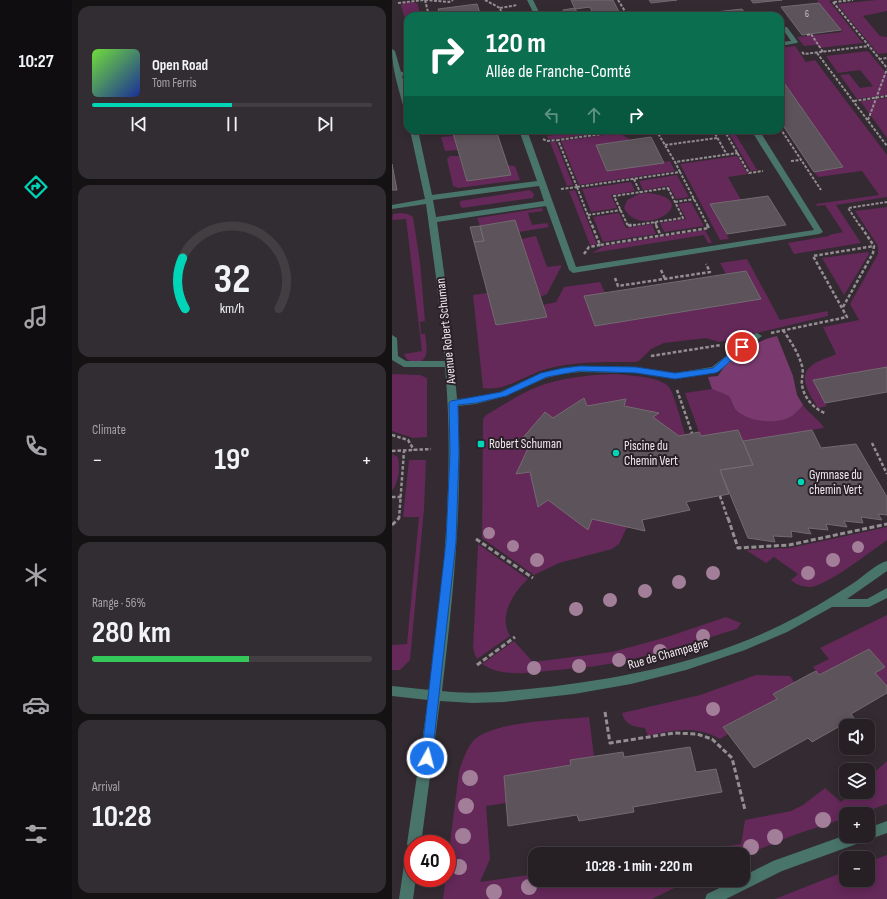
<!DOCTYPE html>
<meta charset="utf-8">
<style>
:root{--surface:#262025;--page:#322d32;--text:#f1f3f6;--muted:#a4a3a7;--line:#423e42;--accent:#00d5b7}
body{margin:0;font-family:"Sofia Sans Condensed",sans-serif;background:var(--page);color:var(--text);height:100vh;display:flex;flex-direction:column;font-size:15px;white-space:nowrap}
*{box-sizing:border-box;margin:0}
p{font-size:13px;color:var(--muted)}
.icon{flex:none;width:22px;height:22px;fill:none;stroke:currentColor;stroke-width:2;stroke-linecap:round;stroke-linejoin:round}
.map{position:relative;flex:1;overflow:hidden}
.details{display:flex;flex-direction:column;gap:6px;padding:6px;background:#151214;width:320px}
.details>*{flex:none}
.hud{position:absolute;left:12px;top:12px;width:380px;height:122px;border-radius:12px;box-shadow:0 2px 10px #0003,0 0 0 1px var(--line);background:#0b6e4f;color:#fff;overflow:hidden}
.buttons{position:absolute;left:447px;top:719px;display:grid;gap:8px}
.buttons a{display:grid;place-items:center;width:36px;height:36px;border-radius:8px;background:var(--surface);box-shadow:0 2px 10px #0003,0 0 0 1px var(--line);font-size:20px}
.speed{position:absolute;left:12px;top:835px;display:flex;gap:8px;font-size:20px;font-weight:700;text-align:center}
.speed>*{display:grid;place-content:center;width:52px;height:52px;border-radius:50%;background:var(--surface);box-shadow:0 2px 10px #0003,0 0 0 1px var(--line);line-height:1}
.speed .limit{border:6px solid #d22;background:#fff;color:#111}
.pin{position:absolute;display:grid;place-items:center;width:34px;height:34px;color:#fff;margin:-17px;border:2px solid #fff;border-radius:50%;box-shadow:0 1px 4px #0007}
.me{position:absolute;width:44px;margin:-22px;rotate:7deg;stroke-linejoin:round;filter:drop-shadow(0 0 3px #0008)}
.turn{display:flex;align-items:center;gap:14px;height:84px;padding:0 16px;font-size:18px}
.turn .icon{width:52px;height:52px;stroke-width:2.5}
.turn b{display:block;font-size:28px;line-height:34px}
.lanes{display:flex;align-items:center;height:38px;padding:0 16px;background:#0003;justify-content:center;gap:20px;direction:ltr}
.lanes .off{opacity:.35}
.big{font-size:30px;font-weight:700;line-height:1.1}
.details .card{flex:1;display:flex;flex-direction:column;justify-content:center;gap:6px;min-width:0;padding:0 14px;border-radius:12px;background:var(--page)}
.details .dial{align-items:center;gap:0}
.dial svg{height:104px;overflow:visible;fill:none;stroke:var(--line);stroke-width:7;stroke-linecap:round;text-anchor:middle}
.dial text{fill:var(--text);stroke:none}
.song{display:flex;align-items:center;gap:12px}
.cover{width:48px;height:48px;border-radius:6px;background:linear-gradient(135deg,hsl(100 70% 55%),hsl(230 70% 35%))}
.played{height:4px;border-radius:2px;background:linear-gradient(90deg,var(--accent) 50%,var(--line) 50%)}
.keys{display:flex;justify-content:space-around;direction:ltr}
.heat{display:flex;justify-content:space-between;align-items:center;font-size:22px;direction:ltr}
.charge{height:6px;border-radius:3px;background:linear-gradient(90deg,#34c759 56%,var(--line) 0)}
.trip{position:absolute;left:136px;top:847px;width:222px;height:40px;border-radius:12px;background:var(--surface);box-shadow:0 2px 10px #0003,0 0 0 1px var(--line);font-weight:700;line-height:40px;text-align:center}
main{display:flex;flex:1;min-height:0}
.tab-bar{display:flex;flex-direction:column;width:72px;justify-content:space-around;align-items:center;background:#0f0d0f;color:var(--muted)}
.tab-bar .icon{width:28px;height:28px}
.tab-bar .on{color:var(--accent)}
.tab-bar b{font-size:18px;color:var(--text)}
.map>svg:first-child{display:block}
</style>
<main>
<nav class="tab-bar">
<b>10:27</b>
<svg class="icon on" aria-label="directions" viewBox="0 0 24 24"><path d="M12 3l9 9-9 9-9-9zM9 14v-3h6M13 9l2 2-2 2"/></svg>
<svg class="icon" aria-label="music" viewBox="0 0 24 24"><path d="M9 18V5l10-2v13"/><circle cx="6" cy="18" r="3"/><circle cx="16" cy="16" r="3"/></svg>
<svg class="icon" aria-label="phone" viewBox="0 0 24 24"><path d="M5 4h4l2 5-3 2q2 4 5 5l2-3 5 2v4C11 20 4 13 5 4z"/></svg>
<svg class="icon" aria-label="climate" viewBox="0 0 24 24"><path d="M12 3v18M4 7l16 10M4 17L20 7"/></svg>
<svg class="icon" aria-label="car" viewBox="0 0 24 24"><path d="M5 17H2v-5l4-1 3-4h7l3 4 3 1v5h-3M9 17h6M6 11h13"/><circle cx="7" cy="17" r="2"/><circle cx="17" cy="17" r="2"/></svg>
<svg class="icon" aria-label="filters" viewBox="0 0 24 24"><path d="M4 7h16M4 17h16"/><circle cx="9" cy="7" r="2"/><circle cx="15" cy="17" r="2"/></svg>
</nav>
<section class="details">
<div class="card">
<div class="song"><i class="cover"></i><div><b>Open Road</b><p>Tom Ferris</p></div></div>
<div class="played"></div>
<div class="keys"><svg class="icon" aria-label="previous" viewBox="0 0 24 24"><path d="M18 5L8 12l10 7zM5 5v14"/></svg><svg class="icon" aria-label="pause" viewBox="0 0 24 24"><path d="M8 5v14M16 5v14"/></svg><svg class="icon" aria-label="next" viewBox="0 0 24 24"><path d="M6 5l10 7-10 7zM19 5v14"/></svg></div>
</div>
<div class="card dial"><svg viewBox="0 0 100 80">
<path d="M14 69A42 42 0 1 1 86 69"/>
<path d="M14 69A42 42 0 0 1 12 30" stroke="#00d5b7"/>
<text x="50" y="56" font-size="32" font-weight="700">32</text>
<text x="50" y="72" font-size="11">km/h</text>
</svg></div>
<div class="card"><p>Climate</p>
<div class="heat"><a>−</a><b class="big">19°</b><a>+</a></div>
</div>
<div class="card"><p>Range · 56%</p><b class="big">280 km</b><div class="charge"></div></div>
<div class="card"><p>Arrival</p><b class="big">10:28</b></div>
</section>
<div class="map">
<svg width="495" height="899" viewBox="0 0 495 899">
<rect width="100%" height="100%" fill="#332b31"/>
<path fill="#642859" d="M425,0h17l-5,1 34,42 -43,5 -3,-3 -13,1 -7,-9 45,-5z
M484,0h11v11l-24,5 17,20 7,1v16l-9,1 -41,-50z
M14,2l11,1 4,13h-13v14l-7,-25z
M403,46l11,16 9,-2 72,95v42l-51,8 25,38 -67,11 -6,-11 41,-7v-1l14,-3 -18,-27 -8,1 -1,-2 63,-9 -17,-24 -44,6 -4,-5 29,-5 -63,-90v-29z
M476,51l19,23v21l-30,4 -17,-24 9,-1 11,14 13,-2 -13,-16 -22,3 -12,-17z
M495,98v40l-27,-37z
M199,130h30l-66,9h-7l-1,-3z
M335,130h6l24,40 -6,1z
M227,133l12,7 -35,5 11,26 56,-8v-1l7,-1 5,10 -96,14 -18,-44z
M62,136l4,14 -13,1 -4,-14z
M158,142h6l17,43 -6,1z
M58,156h9l8,25 43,-6 -3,-10 8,1 5,14 -62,8 -5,-2 -6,-27z
M345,156l11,18 -20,3 13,23 -30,4 18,35 -9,1 -40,-76z
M285,175l12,22 -13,2 -7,-13 -26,4 -4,-9z
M239,182l4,9 -24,4 6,13 -26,4 -9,-23z
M138,190l4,4 -1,4 -71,10 -2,-3v-4z
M183,190l22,54 -7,1 -21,-54z
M255,193c61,6 -7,49 -23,15l3,-8 12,-6z
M299,202l13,24 -40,6 -4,-9 26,-4 -8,-15z
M495,207v160l-74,13 14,26 -9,2c-6,-10 -21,-30 -8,-41 6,-6 18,-9 26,-13l-13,-27 36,-7 -9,-16 28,-50v-8l-23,-35z
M150,208l1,3 -15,2 4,12 15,-2 2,4 -30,5 -4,-12 -35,6 -3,-8z
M9,213l7,1 5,3 7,45 5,59 -5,1 1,12h4c1,9 5,23 -5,28 -9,-1 -13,0 -16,-8l18,-3 -16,-132 -14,1 1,-6z
M227,213l7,15 26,-4 4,10 -53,8 -10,-25z
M313,230l7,13h-4l-4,-8 -112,18 12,-7z
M144,236l11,31 15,-2 -15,29 -7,3 -19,-58z
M476,252l1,2 -25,41 -22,-37z
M355,259l33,61 48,-9v5l-109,26 -13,-4 -42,5 -13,6 -12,12 -4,1c-29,0 -56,-1 -85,6 -22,5 -44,24 -67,20l-10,-93 14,-2 9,32 51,-8 -4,-12 13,-3 8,-15 36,-5 5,11 -10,33 165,-27 -14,-28 -20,3 -6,-11z
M0,374l28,1 7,3v59l-14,1 -21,-7z
M224,374c14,2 43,2 53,13 5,6 13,38 16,47l14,-2 -14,-39 27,-4 18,7 5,13 14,8 20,4 28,-9 6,-7c6,9 16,14 21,23l-80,13 9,24 -33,5 9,24 -43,8 4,8 -48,10 3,11 -18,-4 -8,17 -7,5 -53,14 -25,12 -52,-37 1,-119 3,-4c16,-9 33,-21 51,-28 26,-10 51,-12 79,-13z
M0,454l6,3c2,12 1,24 -6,34z
M17,460h17l-2,49 -14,151 -10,10h-8v-25l15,-1 12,-127h-16z
M495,527v13l-4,3c-16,11 -54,41 -72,44 -8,0 -14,-2 -20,-7l7,-6 -24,-17 -8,6 -20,-13 44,-2z
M86,544l50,35c-15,14 -30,37 -18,57l-33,23 -2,-4 -2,-7z
M495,615v71l-12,-13 10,-6 -16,-18 -50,26 -6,-8 16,-8 -9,-11z
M334,617l15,6 -4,6c-33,10 -66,21 -100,29 -29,8 -60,10 -90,13 -23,2 -45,6 -65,-7l32,-23 19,21 79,-10 55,-15z
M364,675l34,1 5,7 -22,11 4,5 -54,28 5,7 -8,5c-25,-14 -46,-9 -72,-3l-3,-8c-11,-1 -20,-3 -23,-15l78,-18z
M197,717l5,39 -24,4 1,5 -67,11 2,27 -20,3 4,53 -10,23 55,-8v6h156l-39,19h-209l16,-127c3,-11 7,-22 14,-31 18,-20 88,-21 116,-24z
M495,761v43l-29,10h-12v4l-52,17 -51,21v-2h-73l71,-10 4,-24 46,-9 12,-6 22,-17 16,14 12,-10h15v-14z
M495,855v44h-112l71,-28v9h22v-18z"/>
<path fill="#7b3a6f" d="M385,336l16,40 4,19 6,10c-3,4 -7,8 -11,11 -15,9 -43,6 -56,-6 -3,-3 -4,-10 -7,-14l-17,-7 -4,-12 10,-1c12,-20 37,-35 59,-40z"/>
<path fill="#5d535a" stroke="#746a71" d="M179,0h42l8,16h-27l-4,-9 -15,2z
M257,0h28l-26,3z
M359,0h31l-29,3z
M427,3l22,27 -39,5 -21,-28z
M85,4l4,12h-41l-2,-7z
M183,8l3,7 -12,1 -3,-6z
M350,9l3,4 16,-1 3,4h-84z
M388,77l63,90 -29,5 -34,-51z
M60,130h44l15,45 -44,6z
M259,137l13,26 -57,8 -11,-26z
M0,164l5,26h-5z
M376,196l18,29 -59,9 -17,-30z
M123,220l32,97 -51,8 -22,-83 10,-1 -4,-15z
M88,226l4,15 -10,1 -4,-15z
M354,271l15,28 -166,27 -11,-30z
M495,367v25l-62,11 -12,-23z
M192,398l3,8 39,-7 -2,7 35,7 -6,4 26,19 20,-4 2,4 37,-6 15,35 -33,5 9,24 -43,8 4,8 -48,10 3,11 -53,-12 -4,11 -40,-30 -10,7 -8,-35 -14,2 15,-32 -10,-2 24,-28 8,6z
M420,430l9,18 35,-4 31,53v18l-9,-1 4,6 -21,-3 2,6 -19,-2 3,6 -21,-3 2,6 -20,-2 3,6 -20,-3 1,6 -19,-1 2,6 -27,-4 -28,-68 33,-5 -10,-24z
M477,649l16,18 -10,6 12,13v7l-36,21 3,4 -42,24 -4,-4 -54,30 -31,-41 54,-28 -4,-5 37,-20 6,-3 3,4z
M298,747l6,25 20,-3 6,23 -89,15 1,5 -55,9 -2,-6 -69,11 -4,-50 67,-11 -1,-5 53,-8 1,5z"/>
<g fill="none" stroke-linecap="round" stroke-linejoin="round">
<path stroke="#958e93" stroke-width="2" stroke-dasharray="3 1.5" stroke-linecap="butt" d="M33,0l24,2 4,-2
M33,0l4,16
M93,0l15,8 2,7
M226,0l10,16
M441,2l54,66
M442,2l19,-2
M6,3l26,-3
M108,8l17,-3
M415,35l4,-1 12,18
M410,52l2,2 65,-8
M425,53l70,93
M487,59l8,-1
M462,101l33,-5
M476,120l19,-51
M388,128l41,62
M264,130l19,32
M321,130l14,25
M332,130l25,43 14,-2
M151,139l4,2 11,-1
M273,145l52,-7
M399,161l10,-1
M288,172l-5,-10 63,-9
M242,179l6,13
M185,187l15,39
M185,187l-19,-47 73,-10
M185,187l103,-15 28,54
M276,188l15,30 -55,8 -14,-30z
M169,189l16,-2
M283,202l19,-3
M196,215l33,-5
M263,222l2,4
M468,226l-12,-18 39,-6"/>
<path stroke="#958e93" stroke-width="2.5" stroke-dasharray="3.5 2" stroke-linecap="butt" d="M200,225l8,20 109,-17 -2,-3
M236,225h7
M264,225l5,11
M192,254l5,-7 11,-2
M269,270l4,9
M223,278l3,8 92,-14 -4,-8
M451,307l30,-54 1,-7 -14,-21
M391,330c8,12 15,22 19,36 2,6 -1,13 0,19 2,13 12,24 23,28
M379,333l76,-16 -34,-61 61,-10
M259,356l70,-11
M285,390l15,43
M0,435l16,5 6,10
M480,443l15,31
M0,451l39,-2
M328,496l8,23
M0,497h9
M7,519l5,-68"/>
<path stroke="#958e93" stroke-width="3" stroke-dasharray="5 2.5" stroke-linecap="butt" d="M336,518l10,30 51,-3 98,-21
M0,525l7,-7
M84,539l57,39
M85,665l38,-28
M213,712l5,31 64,-10 23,1 15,5 20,19 13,52"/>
<path fill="#49746a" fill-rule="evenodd" d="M135,0h6l8,16h-6z
M391,27h4l11,15 -1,1 -17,3v-4l11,-1 -9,-13z
M0,49l3,2 6,21 7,-1v4l-6,1 6,20v15l-4,-2c-5,-20 -12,-39 -12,-60z
M18,130h8l14,65 105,-14 -18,-51h8l49,137 238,-37 -63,-100h8l64,102 -4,2 -246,39 -4,-3 -23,-64 -109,16 11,79 9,98 19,-1 24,-6 41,-19 22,-5 17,-2 56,1 39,6 37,-6 42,-33 3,-1 5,3 -44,36 -3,1 -40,6 -39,-6 -56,-1 -17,2 -17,4 -40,18 -30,8 -18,2c5,95 -5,191 -16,285 32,4 64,0 96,-3 83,-9 168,-26 243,-63 24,-12 48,-26 71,-41 11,-7 22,-19 35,-23v10l-40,28h20l20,-11v10l-18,9h-37l-45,25 -42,18 -59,20 -55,14 -57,10 -70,8 -32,1 -32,-2 -19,143h-8v34h3l-3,21h-14l7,-48 2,-5 -1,-2 21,-144 -36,-4v-10l38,4c13,-107 25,-215 15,-323h-41l-12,-7v-25l5,3 1,18 8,5h39l-9,-84 -10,-73 -34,5v-4l33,-6zM147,186l5,15 -108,16 -3,-17z
M495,821v12l-105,38 -56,28h-21l2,-5 29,-14h7v-4l30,-15 73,-26 22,1v-8z"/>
</g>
<g fill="#a27e99">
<circle cx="97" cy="533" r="6"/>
<circle cx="121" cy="546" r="6"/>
<circle cx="466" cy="547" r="6"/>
<circle cx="145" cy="560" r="7"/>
<circle cx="441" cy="560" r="7"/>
<circle cx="321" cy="573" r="7"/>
<circle cx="416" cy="573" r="7"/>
<circle cx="287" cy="582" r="7"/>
<circle cx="253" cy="591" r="7"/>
<circle cx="218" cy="600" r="7"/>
<circle cx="184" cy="609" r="7"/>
<circle cx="311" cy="636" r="7"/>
<circle cx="268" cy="651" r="7"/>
<circle cx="227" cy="660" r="7"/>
<circle cx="187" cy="666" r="7"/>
<circle cx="142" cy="668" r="7"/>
<circle cx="321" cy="709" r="7"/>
<circle cx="78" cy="778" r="8"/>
<circle cx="74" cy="806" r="8"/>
<circle cx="431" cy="820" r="8"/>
<circle cx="71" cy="836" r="8"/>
<circle cx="383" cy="837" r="8"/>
<circle cx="359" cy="847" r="8"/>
<circle cx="67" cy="867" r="8"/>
<circle cx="137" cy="887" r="8"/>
<circle cx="102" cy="892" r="8"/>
</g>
<path fill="#1a73e8" stroke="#114b97" d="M350,344l2,1 2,2 -2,2 -26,23 -3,1 -40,6 -39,-6 -56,-2 -17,3 -16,3 -41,19 -30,7 -18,2 1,48 -3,89 -24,216 -1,3 -4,2 -4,-2 -2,-3 25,-216 4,-89 -1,-50 2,-2 50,-9 40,-19 22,-5 17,-2 56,1 39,6 38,-5 26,-23z"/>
<g fill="#00d5b7" stroke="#292127" stroke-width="1.5">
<rect x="85" y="440" width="8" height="8" rx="2"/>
<circle cx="224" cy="453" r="4"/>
<circle cx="409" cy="482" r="4"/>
</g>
<g text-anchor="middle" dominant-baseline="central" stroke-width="4" stroke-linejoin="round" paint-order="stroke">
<g font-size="9" fill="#cbc4c9">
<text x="415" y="14">6</text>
</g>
<g font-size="13" fill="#f0eaee" stroke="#292127">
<text transform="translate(54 331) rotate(-96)">Avenue Robert Schuman</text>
<text transform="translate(276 654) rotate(-16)">Rue de Champagne</text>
</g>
<g font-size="13" fill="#f0eaee" stroke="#292127" text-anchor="start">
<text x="97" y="444">Robert Schuman</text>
<text x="232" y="446">Piscine du<tspan x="232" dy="15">Chemin Vert</tspan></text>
<text x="417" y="475">Gymnase du<tspan x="417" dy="15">chemin Vert</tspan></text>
</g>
</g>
</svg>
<div class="buttons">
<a><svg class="icon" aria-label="sound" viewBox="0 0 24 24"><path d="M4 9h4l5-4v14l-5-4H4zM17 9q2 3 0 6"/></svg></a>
<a><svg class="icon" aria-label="layers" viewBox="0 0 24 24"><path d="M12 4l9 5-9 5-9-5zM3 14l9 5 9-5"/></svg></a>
<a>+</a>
<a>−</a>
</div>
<div class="speed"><div class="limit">40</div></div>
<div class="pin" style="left:350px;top:347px;background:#d93025"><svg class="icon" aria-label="arrive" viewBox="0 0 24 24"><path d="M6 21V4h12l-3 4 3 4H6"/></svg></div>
<svg class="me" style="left:35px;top:758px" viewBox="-20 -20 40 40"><circle r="17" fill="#1a73e8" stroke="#fff" stroke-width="3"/><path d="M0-11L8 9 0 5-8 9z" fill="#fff"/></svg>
<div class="trip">10:28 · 1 min · 220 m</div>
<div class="hud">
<div class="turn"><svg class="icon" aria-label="right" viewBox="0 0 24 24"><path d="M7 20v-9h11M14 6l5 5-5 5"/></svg><div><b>120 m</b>Allée de Franche-Comté</div></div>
<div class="lanes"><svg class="icon off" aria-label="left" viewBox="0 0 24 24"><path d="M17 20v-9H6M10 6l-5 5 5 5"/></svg><svg class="icon off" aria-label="ahead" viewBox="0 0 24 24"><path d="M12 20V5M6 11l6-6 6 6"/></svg><svg class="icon" aria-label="right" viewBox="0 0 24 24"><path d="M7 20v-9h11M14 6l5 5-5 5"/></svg></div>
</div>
</div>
</main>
